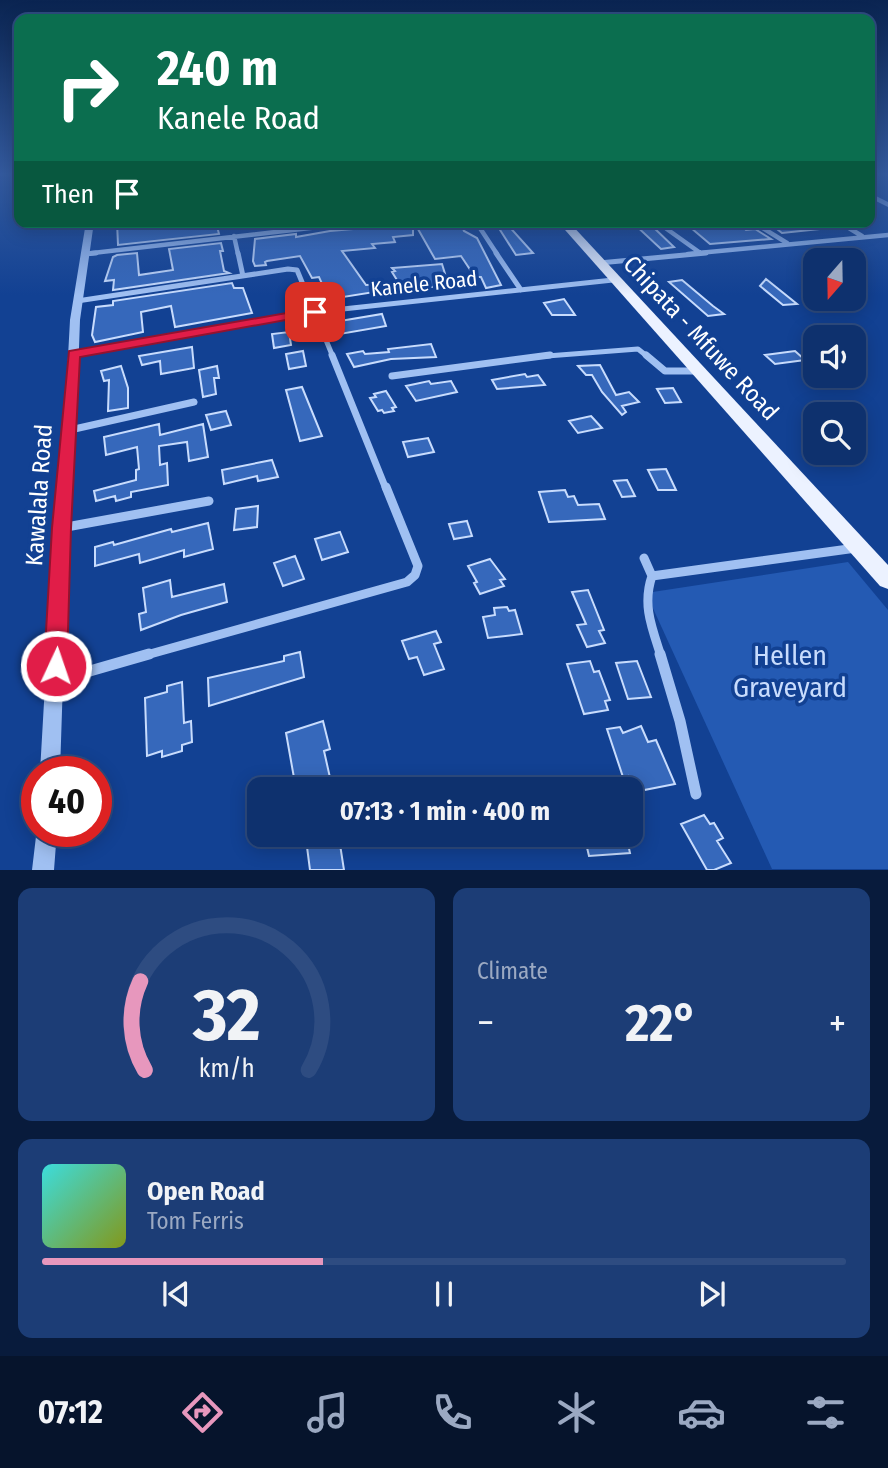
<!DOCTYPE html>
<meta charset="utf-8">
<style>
:root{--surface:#0e316e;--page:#1c3d76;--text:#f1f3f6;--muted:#9ba9c2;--line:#2e4c81;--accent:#e797bd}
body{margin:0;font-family:"Fira Sans Condensed",sans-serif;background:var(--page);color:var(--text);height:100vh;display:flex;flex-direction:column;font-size:26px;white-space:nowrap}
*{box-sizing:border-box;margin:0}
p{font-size:23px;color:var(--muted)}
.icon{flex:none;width:38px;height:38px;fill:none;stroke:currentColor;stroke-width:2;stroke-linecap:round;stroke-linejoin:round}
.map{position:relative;height:870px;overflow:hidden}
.side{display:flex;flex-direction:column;gap:18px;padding:18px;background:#081b3c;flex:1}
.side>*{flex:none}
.banner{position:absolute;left:14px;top:14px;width:861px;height:214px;border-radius:14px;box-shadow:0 4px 18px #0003,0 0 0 2px var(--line);background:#0b6e4f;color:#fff;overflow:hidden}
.needle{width:46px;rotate:200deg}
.tools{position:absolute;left:803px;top:248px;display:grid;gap:14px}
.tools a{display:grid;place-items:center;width:63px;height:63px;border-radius:14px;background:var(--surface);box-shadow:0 4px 18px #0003,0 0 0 2px var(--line);font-size:35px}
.speed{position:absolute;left:21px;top:756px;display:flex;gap:14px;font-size:35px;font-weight:700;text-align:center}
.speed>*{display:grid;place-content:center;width:91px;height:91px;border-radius:50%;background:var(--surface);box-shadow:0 4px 18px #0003,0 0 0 2px var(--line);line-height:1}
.speed .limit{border:10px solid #d22;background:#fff;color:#111}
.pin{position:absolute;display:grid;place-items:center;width:60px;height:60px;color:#fff;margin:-30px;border-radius:14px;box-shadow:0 4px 10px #0006}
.me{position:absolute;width:77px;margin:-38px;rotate:3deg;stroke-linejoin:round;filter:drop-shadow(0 0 5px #0008)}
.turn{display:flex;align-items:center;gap:24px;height:147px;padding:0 28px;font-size:32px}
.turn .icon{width:91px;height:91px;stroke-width:2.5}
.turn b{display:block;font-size:49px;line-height:60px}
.then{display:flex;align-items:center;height:66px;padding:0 28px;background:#0003;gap:14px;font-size:26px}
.big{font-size:52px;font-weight:700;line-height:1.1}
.side .widget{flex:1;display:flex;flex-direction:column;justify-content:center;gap:10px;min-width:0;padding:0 24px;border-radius:14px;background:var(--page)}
.side .dial{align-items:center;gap:0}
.dial svg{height:182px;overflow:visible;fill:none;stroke:var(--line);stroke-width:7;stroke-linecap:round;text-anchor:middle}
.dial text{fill:var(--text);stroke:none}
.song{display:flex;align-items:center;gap:21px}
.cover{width:84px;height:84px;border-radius:10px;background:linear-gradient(135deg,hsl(180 70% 55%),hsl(70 70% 35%))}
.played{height:7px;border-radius:4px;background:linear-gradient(90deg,var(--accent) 35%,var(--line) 35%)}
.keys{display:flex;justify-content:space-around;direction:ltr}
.heat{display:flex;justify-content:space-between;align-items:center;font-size:38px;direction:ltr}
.side .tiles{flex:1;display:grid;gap:18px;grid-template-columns:1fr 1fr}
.widget:last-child{grid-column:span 2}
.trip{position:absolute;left:247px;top:777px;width:396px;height:70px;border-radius:14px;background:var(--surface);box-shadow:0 4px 18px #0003,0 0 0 2px var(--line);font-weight:700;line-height:70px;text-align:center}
.tabs{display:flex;height:112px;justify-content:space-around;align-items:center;background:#06142c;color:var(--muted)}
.tabs .icon{width:49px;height:49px}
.tabs .active{color:var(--accent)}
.tabs b{font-size:32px;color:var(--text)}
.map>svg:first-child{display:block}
</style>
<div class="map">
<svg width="888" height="870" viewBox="0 0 888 870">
<rect width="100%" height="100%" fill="#124193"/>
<path fill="#245ab3" d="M848,562l40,48v259h-116l-126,-276z"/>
<path fill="#3668bb" stroke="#c8dcfd" stroke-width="2" d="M117,222h99l3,12 -101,11z
M448,222h12l4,9 13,7 24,47 -15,3 -5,-11h-6l-14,-21 -26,3 -17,-30 32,-3z
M495,222h10l28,31 -17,2z
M632,222h20v4l22,21 -13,2z
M684,222h53l9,8 9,-1 16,10 -61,5z
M768,222h50l1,7 -37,4z
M377,227h36v8l-20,2 2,5 -23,2 3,4 -33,3 24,34 20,-1 1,6 -50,8 -8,-13 -6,1 -4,-9 -7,1 -12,-22 -33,5 -2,1 1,3 -11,1 -2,-5 2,-22 41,-5v3l34,-6z
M221,243l2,8h-3l4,20 5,2 -116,17 1,-10 -9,1 8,-24 4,-2 20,-2 2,22 34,-5 -4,-21z
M442,264l4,13h10l4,9 -58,2 -10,-16 3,-1 -3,-3z
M766,279l31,25 -14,1 -23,-19z
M682,280l31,26 11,8 -16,2 -39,-34z
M232,283l2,5h9l9,25 -77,14 -4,-21 -30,6 2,20 -48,10 -3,-7 4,-28 17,-2v-4z
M564,299l11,16h-23l-8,-12z
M382,314l4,12 -46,8 -6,-12z
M289,332l2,13 -17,3 -2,-14z
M431,344l5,13 -45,2 -37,8 -7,-13 16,-3 2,3 24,-2 -1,-3z
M192,347l2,21 -33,6 -1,-13 -18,4 -3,-9z
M303,351l3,15 -17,3 -3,-15z
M795,351l10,9 -30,4 -10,-9z
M600,365l16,30 13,-3 10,10 -17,4 4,6 -4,3 -20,-23 -10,-17h-6l-8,-9z
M121,366l7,22v20l-20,3 1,-31 -5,1 -3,-10z
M217,366l2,12h-5l2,16 -13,3 -4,-27z
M525,374l2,3 11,-2 7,10 -48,4 -5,-9z
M429,381l2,3 20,-3 6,11 -41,9 -10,-15z
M302,387l20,49 -22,5 -14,-51z
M673,388l8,14 -16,1 -8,-14z
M386,391l10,16 -4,1 2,3 -10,2 -2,-3 -4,1 -8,-13 6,-1 -2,-3z
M226,411l5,14 -20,5 -5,-15z
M591,416l11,12 -24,5 -9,-12z
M159,424l1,11 43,-11 5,33 -19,4 -2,-19 -28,4 1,19 7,-2 1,22 -37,7v5l-15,4 -1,-5 -19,5 -2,-10 42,-11v-10l3,-1 -2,-22 -31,8 -2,-18z
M428,438l6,14 -26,5 -5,-15z
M272,460l6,17 -20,4 -1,-5 -33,8 -2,-14z
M666,469l10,21h-18l-10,-20z
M627,480l8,16 -13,1 -8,-16z
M565,490l3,7 6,-1 4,9 21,-1 6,15 -56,3 -10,-30z
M258,506l-1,21 -23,3 2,-21z
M467,521l5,15 -18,3 -5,-15z
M208,523l5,26 -29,8v-7l-44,13 -1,-9 -44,12v-19l18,-5 1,3 57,-16 1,3z
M340,532l8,20 -26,8 -7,-21z
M295,556l9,23 -21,7 -9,-23z
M490,559l15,20 -5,1 4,6 -24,8 -6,-11 3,-1 -9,-16z
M170,580l2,17 52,-13 3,18 -46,13 -40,15 -2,-16 7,-2 -3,-24z
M588,590l16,40 -5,1 6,12 -18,4 -10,-22 9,-1 -14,-32z
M507,607l2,4 6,-1 7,24 -34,4 -5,-21 12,-2 -1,-7z
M436,631l5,11 -7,2 10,25 -20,6 -7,-18 -8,2 -7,-18z
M300,652l4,25 -95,29 -1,-28 76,-17v-5z
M590,661l4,11 5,-1 11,29 -5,1 3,9 -24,4 -17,-50z
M637,661l14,36 -23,2 -12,-36z
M182,682l2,41 7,-2 1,21 -10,3v6l-20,6v-6l-15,5 -2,-58 22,-6v-6z
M323,721l7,28 -6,2 7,31 -20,7h-15l-10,-56z
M641,726l7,16 8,-2 19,44 -41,8 -6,-16 -5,1 -16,-48 13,-2 3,6z
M704,815l6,9 4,-1 9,15 -6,3 14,22 -17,7h-7l-26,-46z
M584,835h42l4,18 -41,3z
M339,838l5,32h-34l-3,-23z"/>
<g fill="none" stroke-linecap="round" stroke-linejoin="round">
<path stroke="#a0c0f2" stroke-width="4.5" d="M476,222l21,32
M657,222l42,30
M753,222l34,21
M839,222l23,14
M234,236l4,18
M84,254l278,-32
M688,254l200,-19"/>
<path stroke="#a0c0f2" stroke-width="5" d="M238,253l5,23
M496,253l25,37
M84,254l12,-1
M599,263l107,-10
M77,301l211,-32 9,1 36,87
M73,354l242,-42 298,-32
M534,357l104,-8 10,8"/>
<path stroke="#a0c0f2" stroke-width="7" d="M332,355l54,134
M646,355l19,16h33
M392,376l158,-21
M70,430l124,-28"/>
<path stroke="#a0c0f2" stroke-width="9" d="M61,528l148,-27
M644,558l8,18 204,-28
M652,576c-10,29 0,52 9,80
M143,656l264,-74 8,-7 3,-9 -32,-79"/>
<path stroke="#a0c0f2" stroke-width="11" d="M660,654l20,67 16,73
M55,681l94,-27"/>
<path fill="#a0c0f2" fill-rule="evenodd" d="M870,193l18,9v5l-18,-9z
M86,222h8l-14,98 -4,110 -8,98 -8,244h-20l14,-244 10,-98 6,-110z
M37,828v3h20l-3,39h-22z"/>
<path fill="#ecf2ff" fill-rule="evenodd" d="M558,222h11l319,343v24l-8,-3z"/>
</g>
<linearGradient id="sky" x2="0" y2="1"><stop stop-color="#0a2451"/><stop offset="0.59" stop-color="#335a9e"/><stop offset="1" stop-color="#335a9e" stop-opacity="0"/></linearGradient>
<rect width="888" height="295" fill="url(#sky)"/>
<path fill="#e11d48" stroke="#92132f" stroke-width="2" d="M315,308l4,1v5l-239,43 -9,171 -4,138 -3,8 -8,2 -8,-2 -4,-8 8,-138 17,-177z"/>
<g text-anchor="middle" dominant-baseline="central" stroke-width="7" stroke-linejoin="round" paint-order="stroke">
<g font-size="21" fill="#fff" stroke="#124193">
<text transform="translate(424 284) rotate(-6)">Kanele Road</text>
</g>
<g font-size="24" fill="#fff" stroke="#124193">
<text transform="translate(701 338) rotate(47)">Chipata - Mfuwe Road</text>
<text transform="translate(39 495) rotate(-86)">Kawalala Road</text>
</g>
<g font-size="28" fill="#c8dcfd" stroke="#124193">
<text x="790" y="655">Hellen<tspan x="790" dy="32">Graveyard</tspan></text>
</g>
</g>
</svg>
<div class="tools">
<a><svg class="needle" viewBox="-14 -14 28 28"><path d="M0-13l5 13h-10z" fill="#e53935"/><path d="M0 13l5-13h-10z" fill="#9ba9c2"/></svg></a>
<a><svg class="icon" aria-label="sound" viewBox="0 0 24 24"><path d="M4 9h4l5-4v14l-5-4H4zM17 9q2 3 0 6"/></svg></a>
<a><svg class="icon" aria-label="search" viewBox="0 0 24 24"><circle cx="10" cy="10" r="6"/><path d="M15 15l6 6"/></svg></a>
</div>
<div class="speed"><div class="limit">40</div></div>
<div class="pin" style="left:315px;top:312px;background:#d93025"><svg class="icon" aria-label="arrive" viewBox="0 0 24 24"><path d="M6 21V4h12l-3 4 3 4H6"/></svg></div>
<svg class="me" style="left:56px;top:666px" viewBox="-20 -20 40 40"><circle r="17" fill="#e11d48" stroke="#fff" stroke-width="3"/><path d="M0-11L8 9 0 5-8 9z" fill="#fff"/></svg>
<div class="trip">07:13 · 1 min · 400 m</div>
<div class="banner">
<div class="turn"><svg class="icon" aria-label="right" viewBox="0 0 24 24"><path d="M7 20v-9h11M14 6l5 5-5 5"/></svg><div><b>240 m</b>Kanele Road</div></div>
<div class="then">Then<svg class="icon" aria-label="arrive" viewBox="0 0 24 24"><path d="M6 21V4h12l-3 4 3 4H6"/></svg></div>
</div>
</div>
<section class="side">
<div class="tiles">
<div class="widget dial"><svg viewBox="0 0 100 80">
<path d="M14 69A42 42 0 1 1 86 69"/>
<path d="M14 69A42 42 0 0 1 12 30" stroke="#e797bd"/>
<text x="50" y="56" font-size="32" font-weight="700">32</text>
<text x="50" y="72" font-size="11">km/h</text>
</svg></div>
<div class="widget"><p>Climate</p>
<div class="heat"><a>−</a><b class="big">22°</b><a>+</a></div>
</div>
<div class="widget">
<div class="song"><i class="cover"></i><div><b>Open Road</b><p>Tom Ferris</p></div></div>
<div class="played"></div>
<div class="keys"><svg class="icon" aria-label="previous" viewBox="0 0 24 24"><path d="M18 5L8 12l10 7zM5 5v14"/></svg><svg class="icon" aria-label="pause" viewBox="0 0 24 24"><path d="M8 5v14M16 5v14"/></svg><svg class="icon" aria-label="next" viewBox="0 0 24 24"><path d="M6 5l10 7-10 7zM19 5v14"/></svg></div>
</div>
</div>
</section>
<nav class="tabs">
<b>07:12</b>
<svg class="icon active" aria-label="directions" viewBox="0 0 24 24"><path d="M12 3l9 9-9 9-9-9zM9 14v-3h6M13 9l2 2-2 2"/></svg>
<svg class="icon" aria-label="music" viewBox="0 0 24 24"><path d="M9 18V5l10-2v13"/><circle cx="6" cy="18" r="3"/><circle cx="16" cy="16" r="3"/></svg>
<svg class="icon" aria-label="phone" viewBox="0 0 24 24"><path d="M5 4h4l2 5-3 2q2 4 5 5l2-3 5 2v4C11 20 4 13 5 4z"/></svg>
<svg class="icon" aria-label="climate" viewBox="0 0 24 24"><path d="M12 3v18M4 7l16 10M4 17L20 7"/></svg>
<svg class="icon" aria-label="car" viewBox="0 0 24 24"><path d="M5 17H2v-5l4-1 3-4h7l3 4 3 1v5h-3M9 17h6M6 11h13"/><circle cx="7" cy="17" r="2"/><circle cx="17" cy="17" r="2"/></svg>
<svg class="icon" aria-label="filters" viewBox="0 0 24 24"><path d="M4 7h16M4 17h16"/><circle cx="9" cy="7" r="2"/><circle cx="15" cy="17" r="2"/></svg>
</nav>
